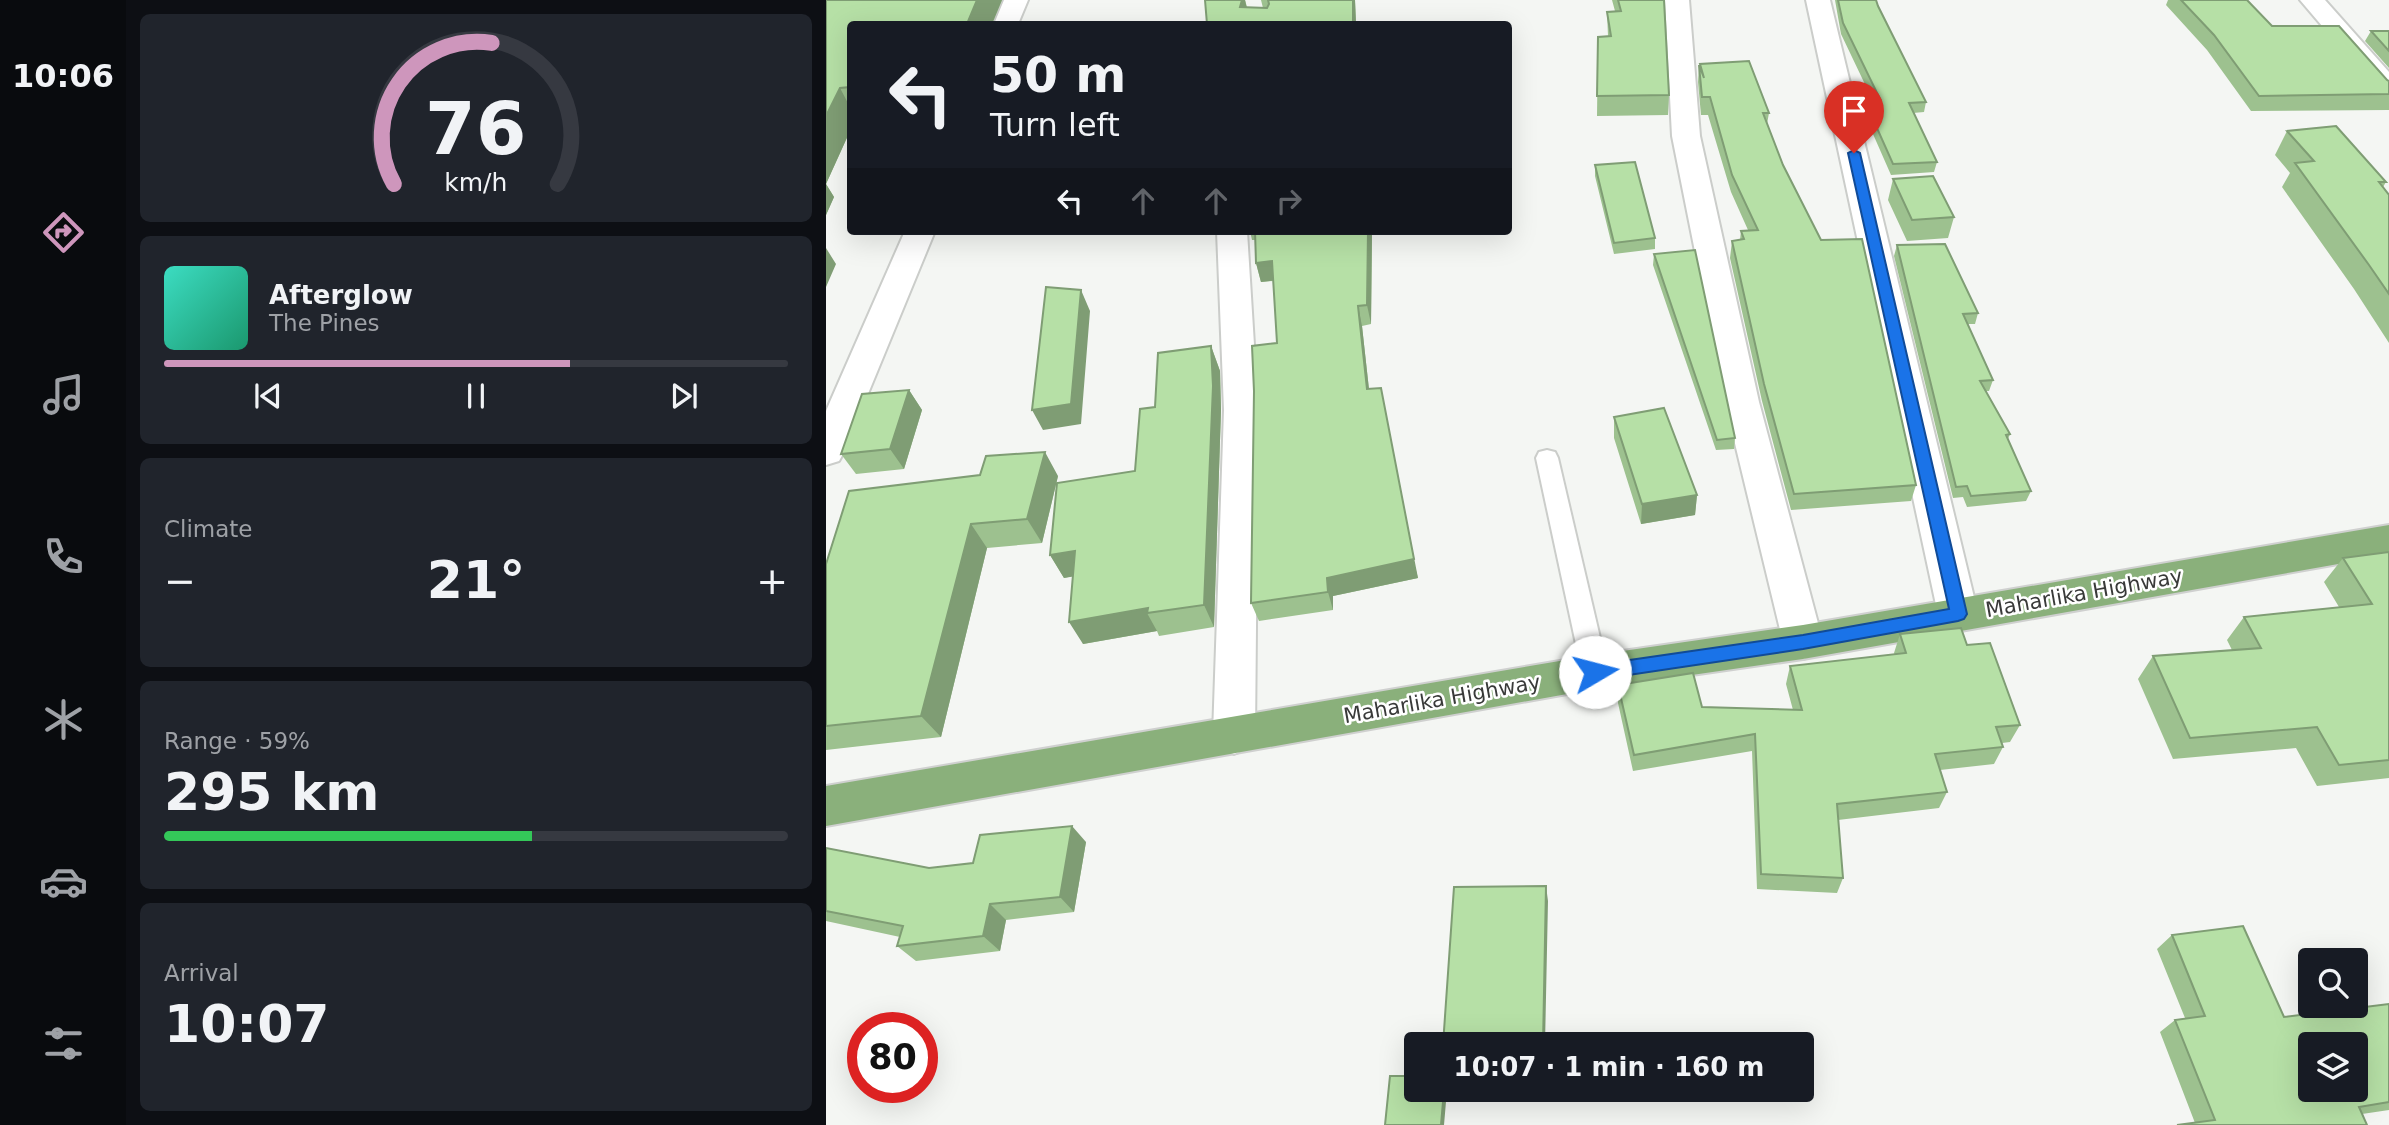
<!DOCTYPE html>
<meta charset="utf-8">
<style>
:root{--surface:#171b24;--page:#20242c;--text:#f1f3f6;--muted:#9ea1a6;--line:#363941;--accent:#ce96bc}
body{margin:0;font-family:"DejaVu Sans",sans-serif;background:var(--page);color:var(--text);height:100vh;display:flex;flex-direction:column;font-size:26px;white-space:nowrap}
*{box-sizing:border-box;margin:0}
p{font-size:23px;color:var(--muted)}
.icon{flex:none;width:38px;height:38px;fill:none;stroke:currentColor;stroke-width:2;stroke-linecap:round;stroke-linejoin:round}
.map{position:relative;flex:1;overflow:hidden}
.drawer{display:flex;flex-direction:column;gap:14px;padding:14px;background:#0d0f14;width:700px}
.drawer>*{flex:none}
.banner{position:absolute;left:21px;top:21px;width:665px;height:214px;border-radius:7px;box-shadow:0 7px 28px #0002;background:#171b24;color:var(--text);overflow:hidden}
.fabs{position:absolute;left:1472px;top:948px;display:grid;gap:14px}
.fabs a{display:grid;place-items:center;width:70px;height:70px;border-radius:7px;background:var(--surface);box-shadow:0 7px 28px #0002;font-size:35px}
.speed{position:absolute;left:21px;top:1012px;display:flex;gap:14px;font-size:35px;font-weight:700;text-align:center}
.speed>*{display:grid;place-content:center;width:91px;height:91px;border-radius:50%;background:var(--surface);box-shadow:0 7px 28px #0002;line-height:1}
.speed .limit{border:10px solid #d22;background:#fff;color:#111}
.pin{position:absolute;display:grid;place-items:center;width:60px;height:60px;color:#fff;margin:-72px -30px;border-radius:50% 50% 50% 0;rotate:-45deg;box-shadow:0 0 7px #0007}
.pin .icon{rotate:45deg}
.me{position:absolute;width:77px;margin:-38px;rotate:82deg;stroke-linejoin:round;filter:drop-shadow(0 0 5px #0008)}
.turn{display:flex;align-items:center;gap:24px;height:147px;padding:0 28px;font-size:32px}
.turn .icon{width:91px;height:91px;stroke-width:2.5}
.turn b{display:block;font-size:49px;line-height:60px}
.lanes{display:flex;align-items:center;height:66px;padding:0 28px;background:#0003;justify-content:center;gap:35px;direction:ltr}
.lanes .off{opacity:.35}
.big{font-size:52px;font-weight:600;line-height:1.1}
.drawer .widget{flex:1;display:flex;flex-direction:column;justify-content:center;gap:10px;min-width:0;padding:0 24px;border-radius:10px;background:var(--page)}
.drawer .dial{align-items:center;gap:0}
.dial svg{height:182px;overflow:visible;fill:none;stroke:var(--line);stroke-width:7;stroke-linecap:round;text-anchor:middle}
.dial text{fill:var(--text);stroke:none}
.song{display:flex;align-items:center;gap:21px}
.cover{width:84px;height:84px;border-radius:10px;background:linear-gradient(135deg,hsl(170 70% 55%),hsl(160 70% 35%))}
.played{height:7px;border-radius:4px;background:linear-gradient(90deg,var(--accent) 65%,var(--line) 65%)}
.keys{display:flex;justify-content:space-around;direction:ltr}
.heat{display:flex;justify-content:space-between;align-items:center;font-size:38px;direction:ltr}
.charge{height:10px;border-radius:5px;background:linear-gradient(90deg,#34c759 59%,var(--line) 0)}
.trip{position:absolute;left:578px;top:1032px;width:410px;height:70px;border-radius:7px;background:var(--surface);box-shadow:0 7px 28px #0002;font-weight:600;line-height:70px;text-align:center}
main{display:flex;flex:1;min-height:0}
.dock{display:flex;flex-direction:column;width:126px;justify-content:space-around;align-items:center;background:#090b0e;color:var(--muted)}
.dock .icon{width:49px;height:49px}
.dock .current{color:var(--accent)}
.dock b{font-size:32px;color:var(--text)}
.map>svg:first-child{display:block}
</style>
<main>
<nav class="dock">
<b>10:06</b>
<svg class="icon current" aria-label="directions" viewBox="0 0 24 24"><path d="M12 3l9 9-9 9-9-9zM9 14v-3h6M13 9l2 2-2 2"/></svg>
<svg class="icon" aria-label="music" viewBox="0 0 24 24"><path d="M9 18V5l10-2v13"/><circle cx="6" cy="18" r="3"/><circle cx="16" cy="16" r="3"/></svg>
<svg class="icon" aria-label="phone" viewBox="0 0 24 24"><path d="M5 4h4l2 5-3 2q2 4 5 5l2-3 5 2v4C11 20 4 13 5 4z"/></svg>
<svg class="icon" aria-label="climate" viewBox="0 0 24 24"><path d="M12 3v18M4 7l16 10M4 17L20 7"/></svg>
<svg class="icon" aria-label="car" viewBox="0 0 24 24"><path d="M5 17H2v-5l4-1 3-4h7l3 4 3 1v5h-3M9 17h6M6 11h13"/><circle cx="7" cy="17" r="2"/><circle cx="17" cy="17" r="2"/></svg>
<svg class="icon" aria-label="filters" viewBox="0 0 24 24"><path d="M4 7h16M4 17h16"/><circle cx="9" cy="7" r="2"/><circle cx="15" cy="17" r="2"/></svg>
</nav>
<section class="drawer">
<div class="widget dial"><svg viewBox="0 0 100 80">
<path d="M14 69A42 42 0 1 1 86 69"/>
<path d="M14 69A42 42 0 0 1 57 7" stroke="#ce96bc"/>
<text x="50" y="56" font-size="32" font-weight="700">76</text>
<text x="50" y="72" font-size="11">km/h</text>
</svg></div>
<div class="widget">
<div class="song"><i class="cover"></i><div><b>Afterglow</b><p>The Pines</p></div></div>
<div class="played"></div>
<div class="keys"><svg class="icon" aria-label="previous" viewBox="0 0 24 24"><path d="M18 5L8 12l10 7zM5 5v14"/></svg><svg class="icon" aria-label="pause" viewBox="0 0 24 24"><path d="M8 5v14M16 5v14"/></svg><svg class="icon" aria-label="next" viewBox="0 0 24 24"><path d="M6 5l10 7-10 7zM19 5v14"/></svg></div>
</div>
<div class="widget"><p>Climate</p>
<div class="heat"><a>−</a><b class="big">21°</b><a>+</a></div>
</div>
<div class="widget"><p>Range · 59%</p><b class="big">295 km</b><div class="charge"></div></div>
<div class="widget"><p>Arrival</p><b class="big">10:07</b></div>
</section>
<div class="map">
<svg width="1563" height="1125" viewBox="0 0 1563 1125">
<rect width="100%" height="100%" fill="#f4f6f3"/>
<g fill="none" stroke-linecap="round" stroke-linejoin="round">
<defs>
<path id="service" d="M721,450l8,2 3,6 50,214 -4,8 -9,3 -9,-3 -4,-8 -46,-214 3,-6z"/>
<path id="minor" d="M178,0h24l-10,24h-24z
M839,0h24l11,136 59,266 64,240 -6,12 -14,5 -14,-5 -6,-12 -58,-240 -53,-266z
M980,0h24l148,614 -6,11 -14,5 -14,-5 -6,-11z
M1474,0h25l64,72v24l-9,-2z
M79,231h30l-91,221 -5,9 -13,4v-54z
M391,231h30l11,179 -3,325 -6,13 -15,6 -15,-6 -6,-13 11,-325z"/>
<path id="trunk" d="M1563,525v30l-586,104 -208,30 -769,137v-40l769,-131 208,-30z"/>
</defs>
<use href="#service" stroke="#cbcdca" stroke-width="4"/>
<use href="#minor" stroke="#cbcdca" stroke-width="4"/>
<use href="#trunk" stroke="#cfd0cf" stroke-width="4"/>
<use href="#service" fill="#fff" fill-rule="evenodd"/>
<use href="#minor" fill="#fff" fill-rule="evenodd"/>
<use href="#trunk" fill="#8ab07b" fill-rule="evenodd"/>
</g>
<path fill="#9dc18f" d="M0,0h176l-10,24h-142v107l-24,53 8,13 -8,18z
M379,0h40l2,7 16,1 -2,-8h94l1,24h-149z
M786,0h52l5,95 -1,20 -71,1 1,-79 10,-1 -1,-24 8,-1z
M1009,0h41l2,6 48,96 -2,10 -11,1 24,49 -3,10 -43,3 -29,-66 2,-10h8l-31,-65z
M1342,0h79l25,26 117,55v29l-138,1 -44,-61 -41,-45z
M1545,31h18v37l-24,-27z
M873,65l70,48 -2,11 16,41 133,320 -5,16 -120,9 -29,-109 -32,-143 2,-17 8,-1 1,-9 7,-1 -17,-38 -23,-77h-7l-3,-33z
M1461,131l99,51 -3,5 6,8v148l-35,-54 -72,-102 8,-14 -15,-18z
M769,165l60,73v11l-41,5 -19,-78z
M1067,179l61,38 -6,21 -41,3 -19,-41z
M424,231h122l-1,93 -9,2 7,63 49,189 -85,18v14l-74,11 -8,-18 26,-260 -4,-62 -12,1 -5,-19 -1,-23h-3z
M1071,245l81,68 -3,11h-7l25,56 -4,11h-3l24,43 -2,5 23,52 -5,10 -59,6 -4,-10 -10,1 -59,-242z
M828,254l81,184 -1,11 -18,1 -63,-185z
M385,346l9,25 1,39 -7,217 -55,9 -2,-5 -74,13 -10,-68 -9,2 -14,-23 85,-84 20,-64z
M83,390l13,20 -18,59 -48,5 -15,-20z
M788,417l83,78 -2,20 -54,9 -27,-86z
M232,476l-16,67 -55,5 -46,189 -115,13v-186z
M1563,552v226l-72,8 -21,-38 -123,11 -35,-80 15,-23 79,-6 -5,-10 17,-23 95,-10 -15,-25 19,-24z
M1074,634l67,11 53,80 -10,17 -8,1 1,4 -9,17 -54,6 7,22 -8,16 -101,12 5,58 -6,15 -80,-4 -5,-138 -119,20 -15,-68v-18l84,22 91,3 -7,-26 4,-18 105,-11 -1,-2z
M260,842l-12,70 -68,8 -6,31 -84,10 -19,-15 3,-9 -74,-16v-73l103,20 44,-5z
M1346,935l112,82 105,-13v106l-27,4 -167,9 -35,-91 15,-12 10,-2 -28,-69z"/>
<path fill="#7f9d74" d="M151,0h25l-10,24h-25z
M416,0h3l3,14 -8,-7z
M527,0h2l1,24h-3z
M14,88l10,19v24l-24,53 8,13 -8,18v-99z
M542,231h4l-1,93 -4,-19z
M0,248l10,16 -10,23z
M446,261l5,19 -16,2 -5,-19z
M255,290l9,21 -9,113 -38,6 -11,-20z
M532,306l4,20 9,82 -4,-19z
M385,346l9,25 1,39 -7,217 -10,-22z
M555,388l37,190 -85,18v14l-5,-18 -1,-14z
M83,390l13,20 -18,59 -14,-20z
M219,452l13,24 -16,67 -15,-24z
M871,495l-2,20 -54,9 1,-20z
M145,524l16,24 -46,189 -20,-21z
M249,551l13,23 -24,4 -14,-23z
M322,608l-1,5 10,18 -74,13 -14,-22z
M246,826l14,16 -12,70 -14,-15z
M720,886l2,15 -3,144h-2z
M164,904l16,16 -6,31 -17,-15z
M618,1090h3l-3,35h-3z"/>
<path fill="#b6e0a6" stroke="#7f9d74" stroke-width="2" fill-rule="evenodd" d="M0,0h151l-10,24h-117v63l-10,1 -14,28z
M379,0h37l-2,7 27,1 2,-4 -1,-4h85v24h-146z
M792,0h46l5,95 -72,1 1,-59 13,-1 -4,-24 14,-1z
M1012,0h38l2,6 48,96 -17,1 28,59 -44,2 -29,-65h16l-37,-76z
M1355,0h66l25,26h67l48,54 2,1v13l-130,2 -45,-61z
M1545,31h18v20z
M923,61l20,52h-6l20,52 38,75 41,-1 54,246 -122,9 -30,-110 -32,-143 12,-2 -3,-8 17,-1 -26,-55 -22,-78h-8l-3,-32 5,13 -4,-14z
M1510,126l50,56h-7l10,13v99l-20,-29 -74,-102 19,-2 -27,-30z
M809,162l20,76 -41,5 -19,-78z
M1107,176l21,41 -42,3 -19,-41z
M429,231h113l-1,74 -9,1 9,83 14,-1 33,171 -87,19 1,14 -77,11 3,-212 -2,-45 25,-3 -5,-82 -16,2z
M1119,244l33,69 -15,1 30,66 -13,1 30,53 -4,1 25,56 -60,5 -4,-10 -11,1 -59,-242z
M869,250l40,188 -18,2 -63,-186z
M220,287l35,3 -10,114 -39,6z
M385,346l2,40 -9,219 -57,8 1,-5 -79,14 6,-71 -25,4 7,-72 78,-12 5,-62 15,-2 3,-54z
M83,390l-19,59 -49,5 21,-60z
M838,408l33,87 -55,9 -28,-87z
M219,452l-18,67 -56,5 -50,192 -95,10v-162l23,-73 131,-16 6,-19z
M1563,552v208l-50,5 -22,-38 -127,11 -37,-82 108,-8 -17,-31 128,-13 -29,-46z
M1135,628l6,17 23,-2 30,82 -24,2 7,20 -68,7 12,38 -110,12 6,74 -82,-4 -6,-140 -121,21 -16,-70 75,-12 9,34 100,3 -12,-44 116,-13 -6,-19z
M246,826l-12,71 -70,7 -7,32 -86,10 6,-20 -77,-15v-63l103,20 44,-5 7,-28z
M720,886l-3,159h-100l11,-158z
M1417,926l41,91 105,-13v98l-30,5 8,18h-190l38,-5 -40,-100 30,-4 -33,-81zM1484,1045h46v45h-46z
M564,1076h26v14h28l-3,35h-56z"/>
<path fill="#1a73e8" stroke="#114b97" stroke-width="2" d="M1028,150l6,3 107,461 -3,5 -6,2 -155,28 -208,31 -6,-3 -3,-5 3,-5 6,-2 208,-30 146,-26 -101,-456z"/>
<g text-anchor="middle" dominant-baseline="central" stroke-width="5" stroke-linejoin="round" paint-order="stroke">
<g font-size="21" fill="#393a39" stroke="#fff">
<text transform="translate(1258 593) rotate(-10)">Maharlika Highway</text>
<text transform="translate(616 699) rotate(-10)">Maharlika Highway</text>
</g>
</g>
</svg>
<div class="fabs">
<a><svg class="icon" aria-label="search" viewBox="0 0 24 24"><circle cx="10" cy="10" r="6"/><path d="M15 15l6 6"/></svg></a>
<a><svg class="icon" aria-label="layers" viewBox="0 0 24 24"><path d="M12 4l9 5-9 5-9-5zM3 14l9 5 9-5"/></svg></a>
</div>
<div class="speed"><div class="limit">80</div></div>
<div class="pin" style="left:1028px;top:153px;background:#d93025"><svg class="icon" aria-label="arrive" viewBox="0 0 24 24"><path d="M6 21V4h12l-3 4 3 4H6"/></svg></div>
<svg class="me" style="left:769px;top:672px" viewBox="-20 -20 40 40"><circle r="19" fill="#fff"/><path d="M0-13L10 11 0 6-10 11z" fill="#1a73e8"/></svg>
<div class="trip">10:07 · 1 min · 160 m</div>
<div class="banner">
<div class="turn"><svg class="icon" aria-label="left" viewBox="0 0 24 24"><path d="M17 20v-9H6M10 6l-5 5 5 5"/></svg><div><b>50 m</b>Turn left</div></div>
<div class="lanes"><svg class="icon" aria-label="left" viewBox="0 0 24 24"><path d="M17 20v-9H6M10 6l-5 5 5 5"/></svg><svg class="icon off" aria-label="ahead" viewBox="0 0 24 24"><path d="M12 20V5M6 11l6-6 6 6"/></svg><svg class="icon off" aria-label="ahead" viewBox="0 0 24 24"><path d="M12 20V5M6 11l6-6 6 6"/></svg><svg class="icon off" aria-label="right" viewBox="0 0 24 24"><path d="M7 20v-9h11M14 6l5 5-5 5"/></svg></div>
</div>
</div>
</main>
